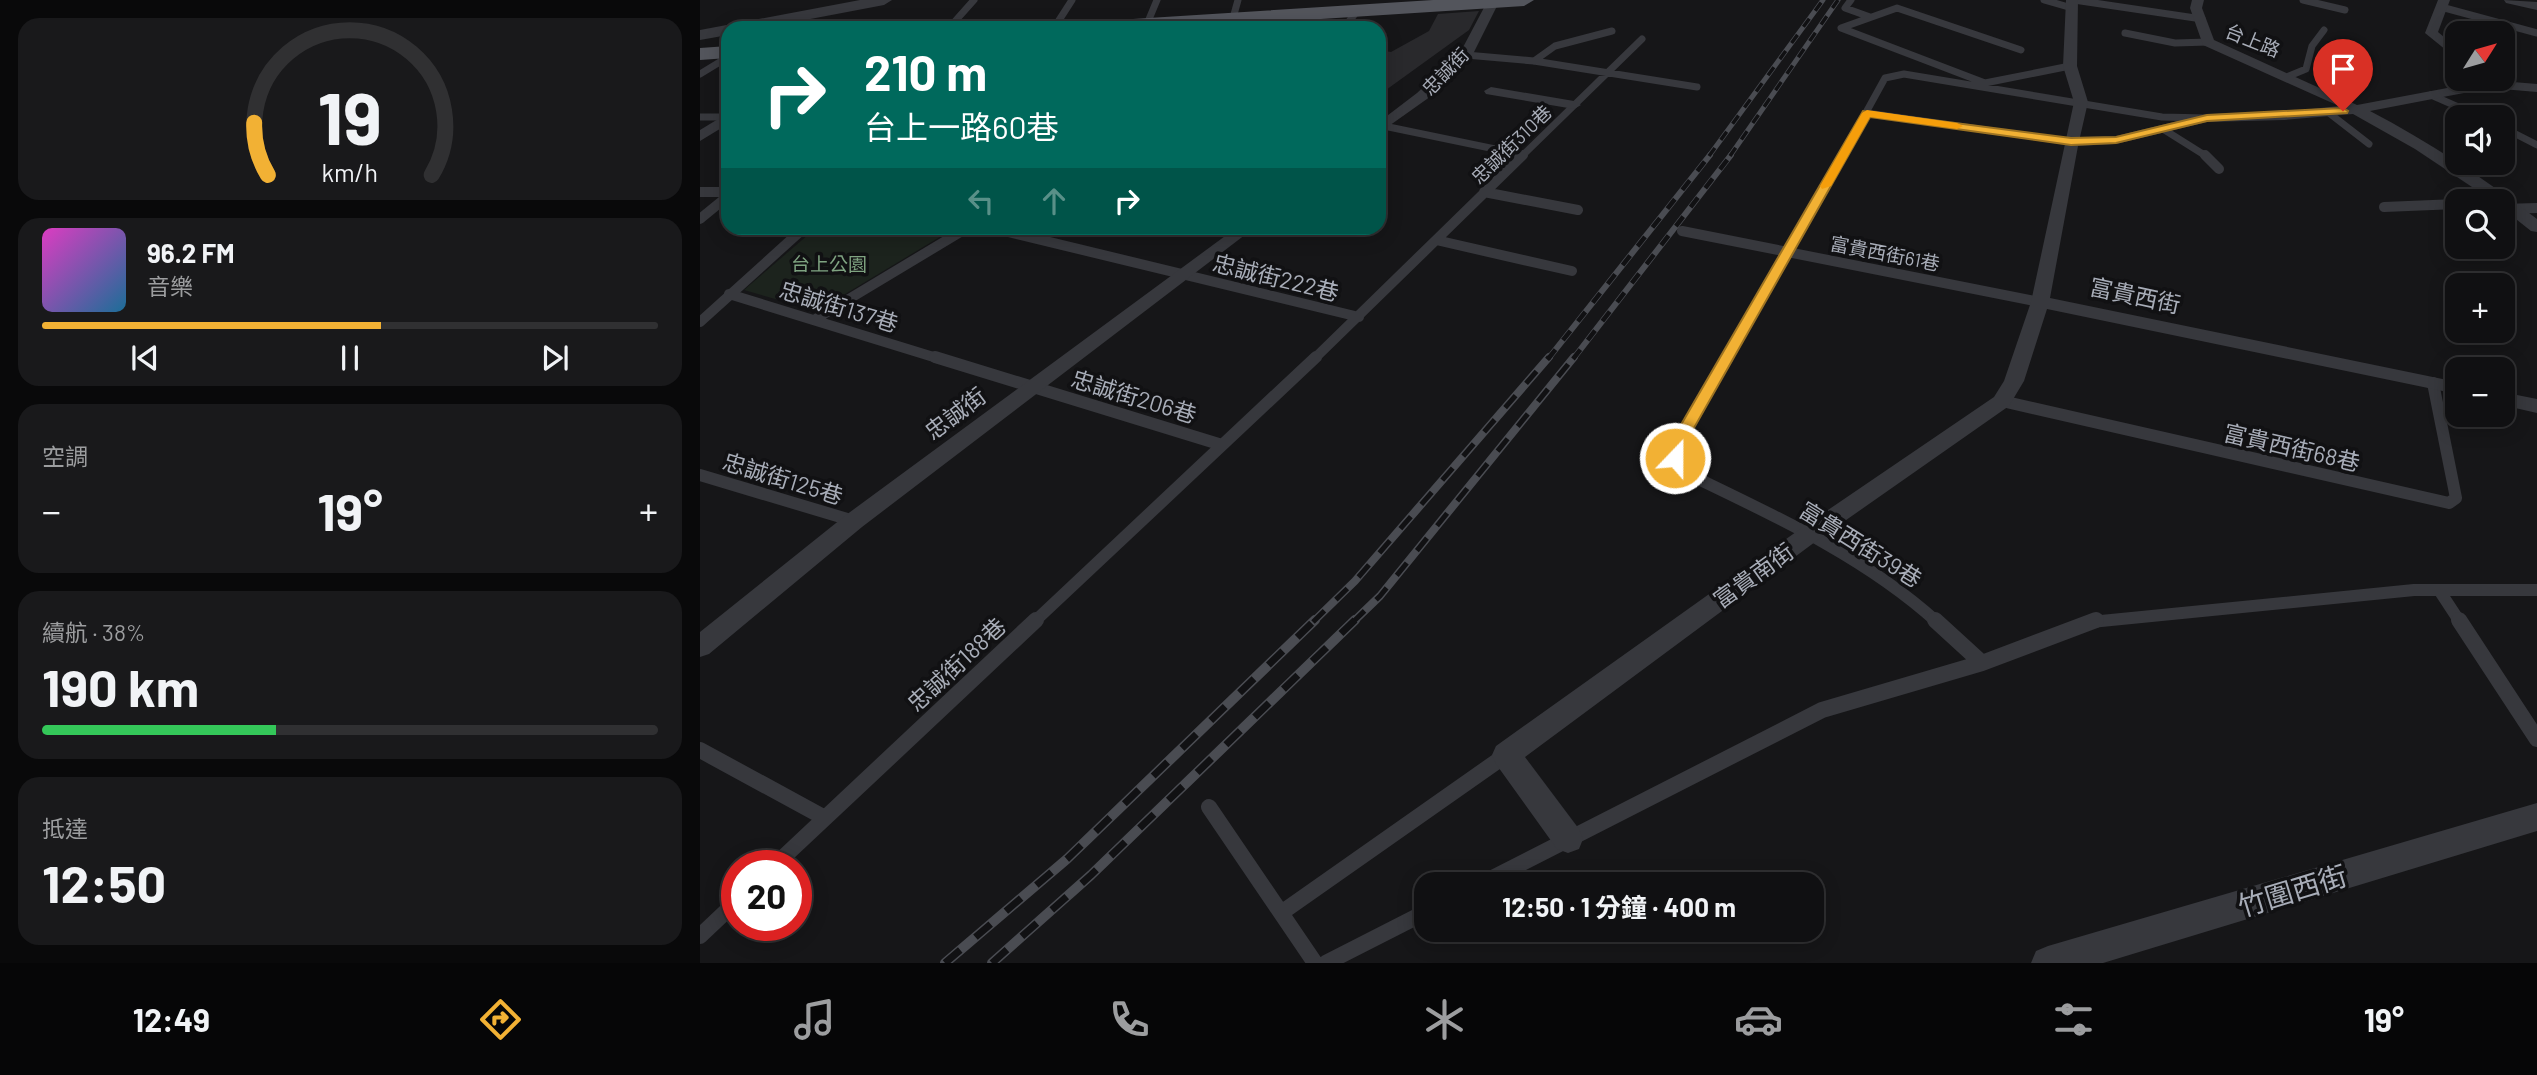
<!DOCTYPE html>
<html lang="zh-TW">
<meta charset="utf-8">
<style>
:root{--surface:#101012;--page:#19191b;--text:#f1f3f6;--muted:#9c9d9f;--line:#303032;--accent:#f2b134}
body{margin:0;font-family:Barlow,"Noto Sans TC",sans-serif;background:var(--page);color:var(--text);height:100vh;display:flex;flex-direction:column;font-size:26px;white-space:nowrap}
*{box-sizing:border-box;margin:0}
p{font-size:23px;color:var(--muted)}
.icon{flex:none;width:38px;height:38px;fill:none;stroke:currentColor;stroke-width:2;stroke-linecap:round;stroke-linejoin:round}
.map{position:relative;flex:1;overflow:hidden}
.sheet{display:flex;flex-direction:column;gap:18px;padding:18px;background:#09090a;width:700px}
.sheet>*{flex:none}
.top-card{position:absolute;left:21px;top:21px;width:665px;height:214px;border-radius:21px;box-shadow:0 4px 18px #0003,0 0 0 2px var(--line);background:#00695c;color:#fff;overflow:hidden}
.needle{width:46px;rotate:53deg}
.buttons{position:absolute;left:1745px;top:21px;display:grid;gap:14px}
.buttons a{display:grid;place-items:center;width:70px;height:70px;border-radius:14px;background:var(--surface);box-shadow:0 4px 18px #0003,0 0 0 2px var(--line);font-size:35px}
.speed{position:absolute;left:21px;top:850px;display:flex;gap:14px;font-size:35px;font-weight:700;text-align:center}
.speed>*{display:grid;place-content:center;width:91px;height:91px;border-radius:50%;background:var(--surface);box-shadow:0 4px 18px #0003,0 0 0 2px var(--line);line-height:1}
.speed .limit{border:10px solid #d22;background:#fff;color:#111}
.pin{position:absolute;display:grid;place-items:center;width:60px;height:60px;color:#fff;margin:-72px -30px;border-radius:50% 50% 50% 0;rotate:-45deg;box-shadow:0 0 7px #0007}
.pin .icon{rotate:45deg}
.me{position:absolute;width:77px;margin:-38px;rotate:22deg;stroke-linejoin:round;filter:drop-shadow(0 0 5px #0008)}
.turn{display:flex;align-items:center;gap:24px;height:147px;padding:0 28px;font-size:32px}
.turn .icon{width:91px;height:91px;stroke-width:2.5}
.turn b{display:block;font-size:49px;line-height:60px}
.lanes{display:flex;align-items:center;height:66px;padding:0 28px;background:#0003;justify-content:center;gap:35px;direction:ltr}
.lanes .off{opacity:.35}
.big{font-size:52px;font-weight:700;line-height:1.1}
.sheet .tile{flex:1;display:flex;flex-direction:column;justify-content:center;gap:10px;min-width:0;padding:0 24px;border-radius:21px;background:var(--page)}
.sheet .dial{align-items:center;gap:0}
.dial svg{height:182px;overflow:visible;fill:none;stroke:var(--line);stroke-width:7;stroke-linecap:round;text-anchor:middle}
.dial text{fill:var(--text);stroke:none}
.song{display:flex;align-items:center;gap:21px}
.cover{width:84px;height:84px;border-radius:10px;background:linear-gradient(135deg,hsl(310 70% 55%),hsl(200 70% 35%))}
.played{height:7px;border-radius:4px;background:linear-gradient(90deg,var(--accent) 55%,var(--line) 55%)}
.keys{display:flex;justify-content:space-around;direction:ltr}
.heat{display:flex;justify-content:space-between;align-items:center;font-size:38px;direction:ltr}
.charge{height:10px;border-radius:5px;background:linear-gradient(90deg,#34c759 38%,var(--line) 0)}
.trip{position:absolute;left:714px;top:872px;width:410px;height:70px;border-radius:21px;background:var(--surface);box-shadow:0 4px 18px #0003,0 0 0 2px var(--line);font-weight:700;line-height:70px;text-align:center}
.tab-bar{display:flex;height:112px;justify-content:space-around;align-items:center;background:#060607;color:var(--muted)}
.tab-bar .icon{width:49px;height:49px}
.tab-bar .on{color:var(--accent)}
.tab-bar b{font-size:32px;color:var(--text)}
main{display:flex;flex:1;min-height:0}
.map>svg:first-child{display:block}
</style>
<main>
<section class="sheet">
<div class="tile dial"><svg viewBox="0 0 100 80">
<path d="M14 69A42 42 0 1 1 86 69"/>
<path d="M14 69A42 42 0 0 1 8 46" stroke="#f2b134"/>
<text x="50" y="56" font-size="32" font-weight="700">19</text>
<text x="50" y="72" font-size="11">km/h</text>
</svg></div>
<div class="tile">
<div class="song"><i class="cover"></i><div><b>96.2 FM</b><p>音樂</p></div></div>
<div class="played"></div>
<div class="keys"><svg class="icon" aria-label="previous" viewBox="0 0 24 24"><path d="M18 5L8 12l10 7zM5 5v14"/></svg><svg class="icon" aria-label="pause" viewBox="0 0 24 24"><path d="M8 5v14M16 5v14"/></svg><svg class="icon" aria-label="next" viewBox="0 0 24 24"><path d="M6 5l10 7-10 7zM19 5v14"/></svg></div>
</div>
<div class="tile"><p>空調</p>
<div class="heat"><a>−</a><b class="big">19°</b><a>+</a></div>
</div>
<div class="tile"><p>續航 · 38%</p><b class="big">190 km</b><div class="charge"></div></div>
<div class="tile"><p>抵達</p><b class="big">12:50</b></div>
</section>
<div class="map">
<svg width="1837" height="963" viewBox="0 0 1837 963">
<rect width="100%" height="100%" fill="#161618"/>
<path fill="#1c231d" d="M116,228h132l5,1 -136,82 -73,-21z"/>
<path fill="#29292c" d="M779,11l-10,19 -90,65v-45l12,2 38,-21 9,-17z"/>
<g fill="none" stroke-linecap="round" stroke-linejoin="round">
<path stroke="#37383d" stroke-width="7" d="M1151,0l-6,8 25,9
M1344,0l28,8
M1374,0l128,19
M1603,0l42,10
M1741,7l96,26
M533,18l5,-18
M447,24l10,-24
M249,28l25,-28
M354,28l18,-28
M562,28l5,-11
M644,28l13,-17
M1425,33l50,10 33,-1
M1321,50l-124,-42 -56,20 144,55 85,-17
M766,55l68,6 163,26
M834,61l21,-15 57,-15
M0,74l28,-17
M1589,76l17,-7 6,-23 12,-16
M1731,95l50,22
M1167,113l204,29
M1629,113l40,31
M0,117h28
M679,125l145,30
M1802,127l35,18
M1463,129l43,27
M822,156l120,-117
M1142,156l43,-78 19,-4 258,43 44,1"/>
<path stroke="#37383d" stroke-width="10" d="M1505,155l14,14
M0,192h28
M784,192l94,18
M1684,207l73,-3
M1802,209l35,-1
M0,219l28,-23
M292,228l367,89
M982,231l358,71
M736,240l87,-85
M29,294l211,65
M114,320l153,-92
M0,322l104,-94
M614,359l122,-119 136,31
M1027,359l116,-204"/>
<path stroke="#37383d" stroke-width="12" d="M235,357l287,88
M1028,357l-50,85 -3,16 11,15c87,42 178,83 251,149
M1302,401l447,102 7,-5 -23,-115
M0,475l154,46
M1739,590l21,32
M334,622l282,-265
M1391,622l323,-32h123"/>
<path stroke="#37383d" stroke-width="16" d="M1235,620l47,43
M1759,620l78,119
M0,750l125,68
M509,807l106,156
M74,866l262,-246
M781,884l341,-174 160,-47 114,-43
M581,913l225,-158
M0,936l37,-35
M626,963l100,-51"/>
<path fill="#37383d" fill-rule="evenodd" d="M788,0h12l-29,58 -44,41 -48,34v-11l38,-29 43,-40z
M1366,0h12l-1,66 11,36 -8,35 36,-1 91,-22 77,-2 55,-6 -136,-61 -13,-37 2,-8h12l-2,8 12,32 143,65 122,-23 -2,-3 60,5v8l-47,-4 -120,23c59,31 114,67 167,108v13l-6,-1 -29,-23v-7h-9l-78,-52 -62,-35 -69,6 -77,2 -91,22 -38,2 -28,152 407,84v12l-410,-85 -23,72 -15,25 -190,133 -294,218 54,72 4,10 -4,10 -11,4 -11,-4 -61,-85 -4,-9 4,-9 307,-219 191,-130 10,-16 27,-79 43,-200 -11,-36z
M1738,0h12l-12,32 19,16v11l-32,-26z
M1804,0l33,2v8l-31,-7z
M791,87l83,14 7,4 -7,4 -88,-15 -2,-3z
M28,113v11l-28,17v-11z
M536,228h18l-392,299 -153,127 -9,3v-25l146,-117z
M1802,392l35,7v14l-35,-8z
M1837,803v28l-434,132h-72l5,-12 12,-5z"/>
<path fill="#37383d" fill-rule="evenodd" d="M160,0h32l-8,5 -121,23h-35v7l-28,5v-10z"/>
<path fill="#53555c" fill-rule="evenodd" d="M733,0h101l-10,6 -346,22h-103l3,-4 7,-2z
M28,46v12l-28,2v-12z"/>
<defs>
<path id="rail-far3" d="M1009,156l114,-156
M1030,156l108,-156"/>
<path id="rail-far2" d="M848,359l162,-204
M873,359l158,-204"/>
<path id="rail-far1" d="M613,622l42,-41 194,-224
M653,622l27,-26 194,-239"/>
<path id="rail" d="M245,963l122,-104 248,-239
M292,963l99,-88 264,-255"/>
</defs>
<use href="#rail-far3" stroke="#4a4c52" stroke-width="5"/>
<use href="#rail-far2" stroke="#4a4c52" stroke-width="6"/>
<use href="#rail-far1" stroke="#4a4c52" stroke-width="8"/>
<use href="#rail" stroke="#4a4c52" stroke-width="10"/>
<use href="#rail-far3" stroke="#111113" stroke-width="3.5" stroke-dasharray="10" stroke-linecap="butt"/>
<use href="#rail-far2" stroke="#111113" stroke-width="4.5" stroke-dasharray="12" stroke-linecap="butt"/>
<use href="#rail-far1" stroke="#111113" stroke-width="5" stroke-dasharray="16" stroke-linecap="butt"/>
<use href="#rail" stroke="#111113" stroke-width="7" stroke-dasharray="20" stroke-linecap="butt"/>
</g>
<path fill="#f2b134" stroke="#9d7322" stroke-width="2" d="M1643,108l5,3 -1,2 -140,8 -91,22 -45,2 -201,-28 -184,325 -3,16 -8,5 -8,-5 4,-16 192,-331 208,27 45,-1 91,-22z"/>
<path fill="#f59e0b" d="M1167,110l90,13 6,3 -6,3 -87,-12 -39,69 -9,3 -2,-3 42,-73z"/>
<g text-anchor="middle" dominant-baseline="central" stroke-width="7" stroke-linejoin="round" paint-order="stroke">
<g font-size="19" fill="#a8adb8" stroke="#111113">
<text transform="translate(1553 40) rotate(22)">台上路</text>
<text transform="translate(745 71) rotate(-46)">忠誠街</text>
<text transform="translate(811 144) rotate(-44)">忠誠街310巷</text>
<text transform="translate(1185 253) rotate(11)">富貴西街61巷</text>
</g>
<g font-size="19" fill="#7fa381" stroke="#111113">
<text x="129" y="263">台上公園</text>
</g>
<g font-size="23" fill="#a8adb8" stroke="#111113">
<text transform="translate(576 277) rotate(14)">忠誠街222巷</text>
<text transform="translate(1435 295) rotate(12)">富貴西街</text>
<text transform="translate(139 306) rotate(17)">忠誠街137巷</text>
<text transform="translate(434 396) rotate(17)">忠誠街206巷</text>
<text transform="translate(255 413) rotate(-37)">忠誠街</text>
<text transform="translate(1592 447) rotate(13)">富貴西街68巷</text>
<text transform="translate(83 478) rotate(17)">忠誠街125巷</text>
<text transform="translate(1161 544) rotate(32)">富貴西街39巷</text>
<text transform="translate(1053 575) rotate(-36)">富貴南街</text>
<text transform="translate(256 664) rotate(-43)">忠誠街188巷</text>
</g>
<g font-size="28" fill="#a8adb8" stroke="#111113">
<text transform="translate(1592 890) rotate(-17)">竹圍西街</text>
</g>
</g>
</svg>
<div class="buttons">
<a><svg class="needle" viewBox="-14 -14 28 28"><path d="M0-13l5 13h-10z" fill="#e53935"/><path d="M0 13l5-13h-10z" fill="#9c9d9f"/></svg></a>
<a><svg class="icon" aria-label="sound" viewBox="0 0 24 24"><path d="M4 9h4l5-4v14l-5-4H4zM17 9q2 3 0 6"/></svg></a>
<a><svg class="icon" aria-label="search" viewBox="0 0 24 24"><circle cx="10" cy="10" r="6"/><path d="M15 15l6 6"/></svg></a>
<a>+</a>
<a>−</a>
</div>
<div class="speed"><div class="limit">20</div></div>
<div class="pin" style="left:1643px;top:111px;background:#d93025"><svg class="icon" aria-label="arrive" viewBox="0 0 24 24"><path d="M6 21V4h12l-3 4 3 4H6"/></svg></div>
<svg class="me" style="left:975px;top:458px" viewBox="-20 -20 40 40"><circle r="17" fill="#f2b134" stroke="#fff" stroke-width="3"/><path d="M0-11L8 9 0 5-8 9z" fill="#fff"/></svg>
<div class="trip">12:50 · 1 分鐘 · 400 m</div>
<div class="top-card">
<div class="turn"><svg class="icon" aria-label="right" viewBox="0 0 24 24"><path d="M7 20v-9h11M14 6l5 5-5 5"/></svg><div><b>210 m</b>台上一路60巷</div></div>
<div class="lanes"><svg class="icon off" aria-label="left" viewBox="0 0 24 24"><path d="M17 20v-9H6M10 6l-5 5 5 5"/></svg><svg class="icon off" aria-label="ahead" viewBox="0 0 24 24"><path d="M12 20V5M6 11l6-6 6 6"/></svg><svg class="icon" aria-label="right" viewBox="0 0 24 24"><path d="M7 20v-9h11M14 6l5 5-5 5"/></svg></div>
</div>
</div>
</main>
<nav class="tab-bar">
<b>12:49</b>
<svg class="icon on" aria-label="directions" viewBox="0 0 24 24"><path d="M12 3l9 9-9 9-9-9zM9 14v-3h6M13 9l2 2-2 2"/></svg>
<svg class="icon" aria-label="music" viewBox="0 0 24 24"><path d="M9 18V5l10-2v13"/><circle cx="6" cy="18" r="3"/><circle cx="16" cy="16" r="3"/></svg>
<svg class="icon" aria-label="phone" viewBox="0 0 24 24"><path d="M5 4h4l2 5-3 2q2 4 5 5l2-3 5 2v4C11 20 4 13 5 4z"/></svg>
<svg class="icon" aria-label="climate" viewBox="0 0 24 24"><path d="M12 3v18M4 7l16 10M4 17L20 7"/></svg>
<svg class="icon" aria-label="car" viewBox="0 0 24 24"><path d="M5 17H2v-5l4-1 3-4h7l3 4 3 1v5h-3M9 17h6M6 11h13"/><circle cx="7" cy="17" r="2"/><circle cx="17" cy="17" r="2"/></svg>
<svg class="icon" aria-label="filters" viewBox="0 0 24 24"><path d="M4 7h16M4 17h16"/><circle cx="9" cy="7" r="2"/><circle cx="15" cy="17" r="2"/></svg>
<b>19°</b>
</nav>
